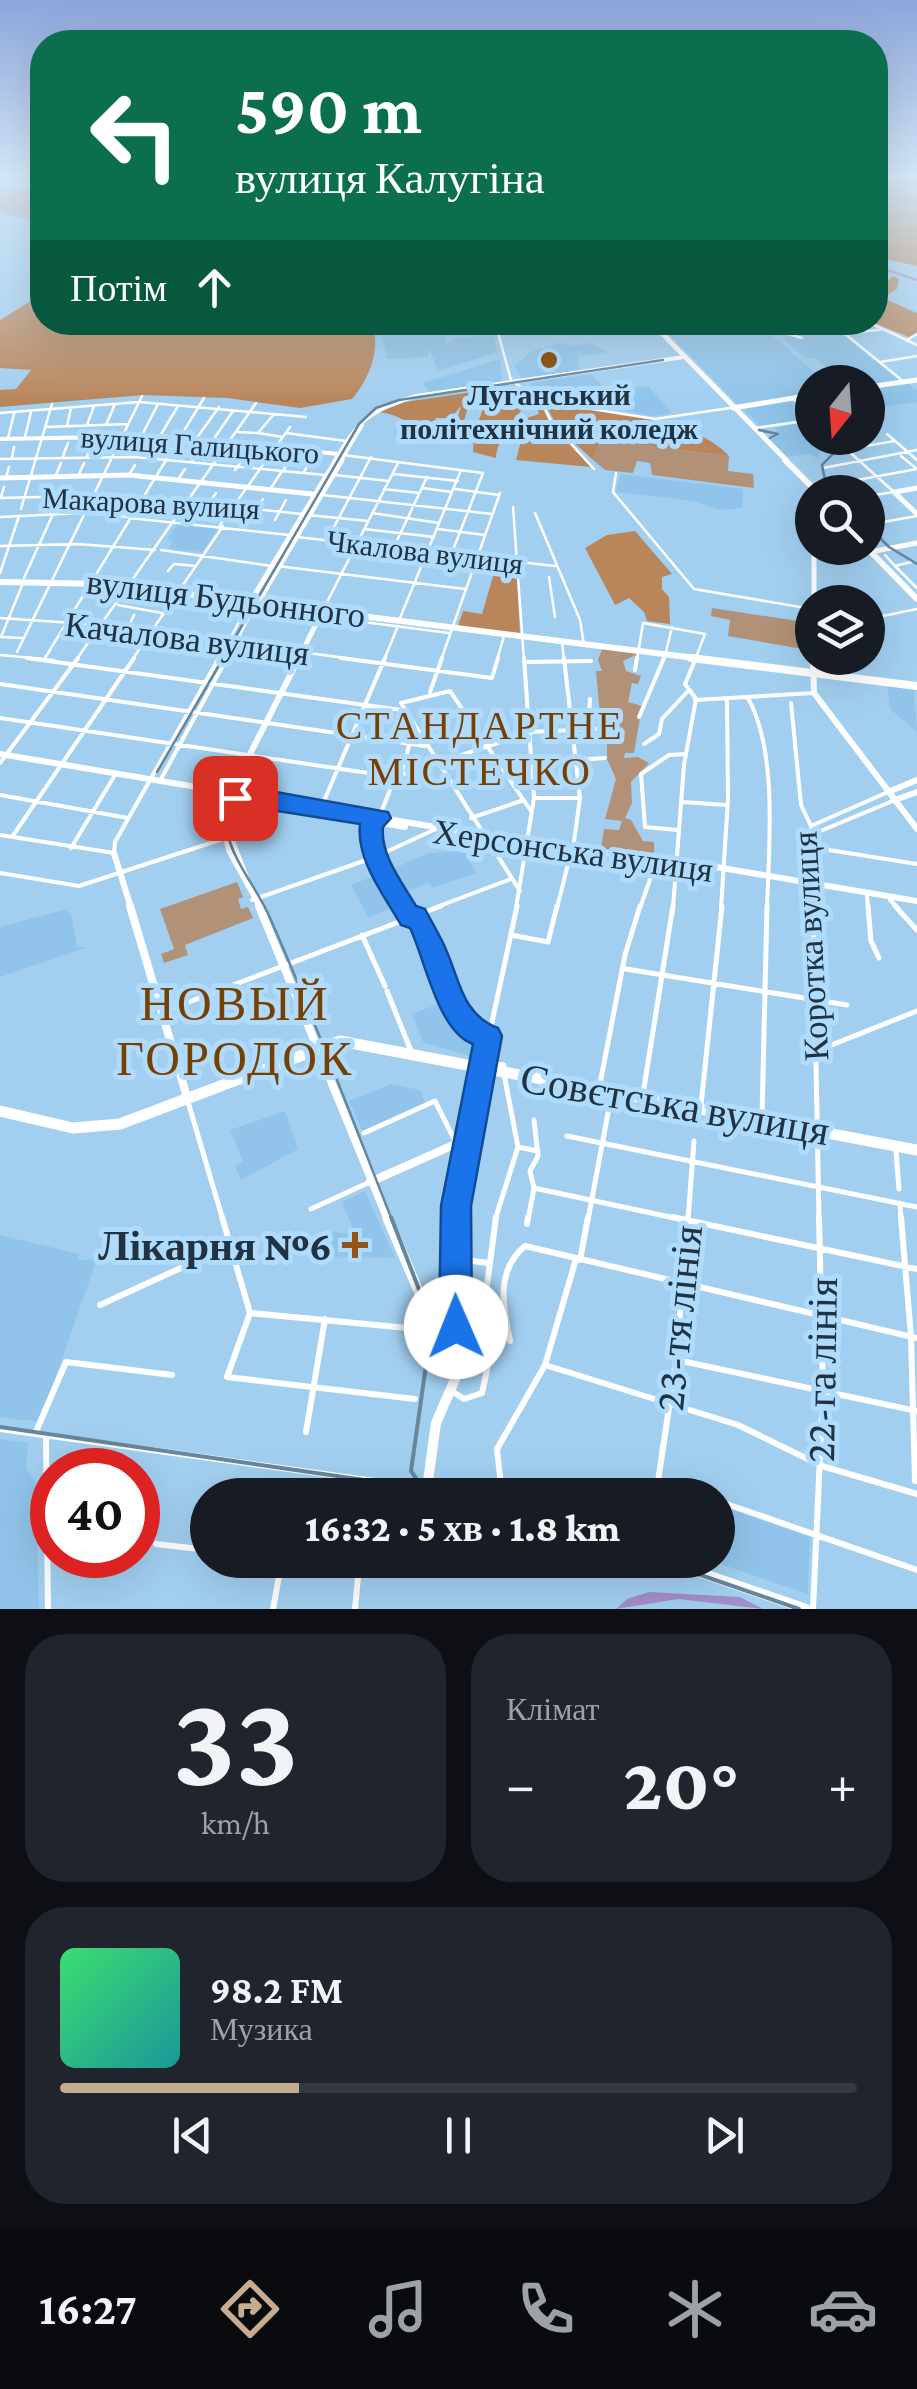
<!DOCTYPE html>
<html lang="uk">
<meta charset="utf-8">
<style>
:root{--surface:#171b24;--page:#20242c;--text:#f1f3f6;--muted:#9ea1a6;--line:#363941;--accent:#c6ac91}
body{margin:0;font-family:"Crimson Pro",serif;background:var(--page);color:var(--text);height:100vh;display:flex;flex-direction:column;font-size:38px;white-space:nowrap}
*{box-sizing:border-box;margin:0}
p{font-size:32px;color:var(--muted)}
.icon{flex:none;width:55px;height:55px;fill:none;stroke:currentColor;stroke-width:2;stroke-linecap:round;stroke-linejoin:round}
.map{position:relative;height:1609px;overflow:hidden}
.details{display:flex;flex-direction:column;gap:25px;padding:25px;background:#0d0f14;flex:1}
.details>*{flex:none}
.banner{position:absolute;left:30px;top:30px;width:858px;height:305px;border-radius:40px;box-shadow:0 10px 40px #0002;background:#0b6e4f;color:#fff;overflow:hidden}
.needle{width:65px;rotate:197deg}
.fabs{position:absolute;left:795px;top:365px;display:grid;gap:20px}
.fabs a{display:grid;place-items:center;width:90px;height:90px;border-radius:50%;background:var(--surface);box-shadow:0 10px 40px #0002;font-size:50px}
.speed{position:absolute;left:30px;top:1448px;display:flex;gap:20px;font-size:50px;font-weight:700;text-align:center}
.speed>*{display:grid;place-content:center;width:130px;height:130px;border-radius:50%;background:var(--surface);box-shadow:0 10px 40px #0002;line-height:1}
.speed .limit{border:15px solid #d22;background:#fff;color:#111}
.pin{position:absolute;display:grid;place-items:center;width:85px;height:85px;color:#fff;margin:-42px;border-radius:20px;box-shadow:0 5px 15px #0006}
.me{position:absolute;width:110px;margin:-55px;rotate:359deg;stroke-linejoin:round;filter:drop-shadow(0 0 8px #0008)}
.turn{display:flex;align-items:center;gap:35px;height:210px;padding:0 40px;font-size:45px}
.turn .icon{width:130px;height:130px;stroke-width:2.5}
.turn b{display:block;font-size:70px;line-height:85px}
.then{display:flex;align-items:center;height:95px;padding:0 40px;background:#0003;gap:20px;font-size:38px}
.big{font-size:75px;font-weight:800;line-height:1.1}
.details .tile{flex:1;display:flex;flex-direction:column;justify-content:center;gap:15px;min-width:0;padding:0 35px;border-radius:40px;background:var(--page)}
.details .dial{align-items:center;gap:0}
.dial b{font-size:130px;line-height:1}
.song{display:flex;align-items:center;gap:30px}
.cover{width:120px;height:120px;border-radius:15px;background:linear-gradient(135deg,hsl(140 70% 55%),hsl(180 70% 35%))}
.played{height:10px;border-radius:5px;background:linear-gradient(90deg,var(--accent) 30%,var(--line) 30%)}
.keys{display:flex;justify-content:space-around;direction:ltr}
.heat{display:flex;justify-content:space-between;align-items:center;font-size:55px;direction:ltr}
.details .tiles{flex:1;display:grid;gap:25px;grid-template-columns:1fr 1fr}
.tile:last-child{grid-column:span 2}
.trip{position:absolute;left:190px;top:1478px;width:545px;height:100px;border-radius:50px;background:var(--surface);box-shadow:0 10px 40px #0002;font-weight:800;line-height:100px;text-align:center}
.tabs{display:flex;height:160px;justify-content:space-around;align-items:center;background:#090b0e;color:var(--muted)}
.tabs .icon{width:70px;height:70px}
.tabs .active{color:var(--accent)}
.tabs b{font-size:45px;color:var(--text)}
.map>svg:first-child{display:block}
</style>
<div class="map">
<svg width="917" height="1609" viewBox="0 0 917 1609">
<rect width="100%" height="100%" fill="#a2cff0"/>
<path fill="#90c4ea" d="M384,322l107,1 -47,4 2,17 11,-6 37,-3 3,17 -59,19 -9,-23 -1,9 -41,2 -6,-32z
M659,324l106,6 61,52h-14v11l-74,11z
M787,329l51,2 63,50 -33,5 -23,-4 -31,-24h-9l-22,-20 6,-3z
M560,343l12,3 18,-3 18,9 -31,5 3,14 -58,8 -8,-12 16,-15z
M500,359l2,23 -73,10 -7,-9z
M591,374l15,16 42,-4 24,27 -19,3 -57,-12 -4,4 -23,-4 3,-5 -32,-1 -11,-15z
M907,383l10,7v12l-49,7v-21z
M790,400l19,18 -49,8 -18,-18z
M812,421v17h33l-17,13 -9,2v5l-10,-4 -22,3 -17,-18 10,-3 -5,-8z
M620,474l123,15 -1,19 -22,2 -27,-9 -77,-9z
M178,523l40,5 -16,24 -33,-3 4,-8 -5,-3z
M887,686l27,3 3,43 -27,-23z
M464,851l12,22 -44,15 -3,-5 -28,11 -13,-23 41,-18z
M382,873l18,32 -32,12 -17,-32z
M64,910l7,3 6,34h11l-88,30v-50z
M441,1003l13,10 10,18 17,7 -5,20 -53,-16 -11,-28z
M391,1084l29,6 6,14 -63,28 -14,-31z
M285,1111l13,38 -57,31 -6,-13 8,-6 -13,-31z
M365,1191l30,67 -75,-2 1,-25 34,3 -13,-32z
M0,1235l79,19 -1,6 19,-1 -57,163 -40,-5z
M0,1439l28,4 -2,26 9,12 4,128h-39z
M718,1505l92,32 -2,57 -99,-34h9z"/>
<path fill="#b19278" d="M0,185l42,7v29l-42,-7z
M598,440l131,16 -1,15 25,3 1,14 -102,-13 -2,-12 -13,-2 -4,12 -28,-3 -12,-10z
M712,608l92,14 -1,27 -75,-13 2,-16 -19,-4z
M602,649l36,5 -15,7 3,10 15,5 -3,8 -6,-1 -4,19 14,4 -8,47h-9l-1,5 14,-1 11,6 -18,19 1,21 -7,15 6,2 12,21 11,1v12l-53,-5 3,-20 15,1 3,-9 -17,-2 11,-40 -9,-20v-30l-11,-14h4l-4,-44h6l-4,-11z
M237,882l6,15 -5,2 3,10 7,-2 5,11 -68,27 3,10 -24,8 -3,-9 13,-5 -14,-40z"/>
<path fill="#b9865b" d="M875,177h42v89l-42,-9z
M894,276l5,3 -2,10 -14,9 34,15v20l-8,4 -35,-14 1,-34z
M39,296l3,1v25h244l4,6 15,-5 67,-1c9,27 -2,56 -20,77l-52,9 -73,-10 -84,-3 -143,12v-17l16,-1 15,-19 -31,-2v-48z
M507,391l20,7c-7,20 -31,40 -31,60l-23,-6 1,-19 15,-40z
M472,392l-8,29 -7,-1 4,-14 -10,12h-16l11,16c-28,-1 -41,-19 -67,-22l26,-10z
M551,403c53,9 145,15 178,53l-130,-16 -6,20 -34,-31 -13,-23z
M542,406l7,16 42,45 -75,-7 11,-42 12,-4 -2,-7z
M635,531l37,43 -10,3v12l7,8 1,27 -23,-3 -3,-9 -15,-14 -14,7 -30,-57 22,-13z
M494,573l23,3 3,58 -62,-8 5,-15 19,3z"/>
<path fill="#a38ec7" d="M649,1592l91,5 23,12 -85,-10 -62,10 11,-10z"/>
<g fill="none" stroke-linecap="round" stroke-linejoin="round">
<path stroke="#a38ec7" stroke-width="2.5" d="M875,266l42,14"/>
<path stroke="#84aac6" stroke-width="2.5" d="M0,187l42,7"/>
<path fill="#84aac6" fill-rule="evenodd" d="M0,210l42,7v4l-42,-7z"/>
<path stroke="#fff" stroke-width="2.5" d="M495,322l16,58 30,21 114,18 75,-11
M596,322l16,8
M797,322l-12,11 17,5
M800,322l44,11 60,49
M868,322l49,23
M446,328l95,-6
M844,333l36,-3
M907,340l10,-6
M880,362l37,-6
M794,399l18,17
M542,403l10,20 42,46
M0,413l139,-11 167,15
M274,414l-16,19 25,4
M87,425l7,-19
M106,425l9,-21
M67,426l4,-18
M45,427l83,-3
M755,428l57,-8
M238,432l20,1
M286,433l60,8
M887,434l30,26
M142,435l16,-31
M160,436l18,-30
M25,437l6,-25
M8,438l6,-24
M196,439l23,-32
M213,440l20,-29
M141,447l31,2
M844,447l50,45
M847,449l48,-8
M343,455l140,18 -32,82
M63,456l5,-13
M87,456l6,-13
M901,456l16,13
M12,458l2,-11
M0,459l135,-2 190,18
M192,460l7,-12
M823,468l94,-18
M284,469l6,-10
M235,470l12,-16
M304,472l7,-12
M616,473l-3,19 81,97 118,20
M79,474l5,-11
M393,474l65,7
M56,475l5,-12
M129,475l6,-10
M335,475l53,6
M6,477l3,-10
M179,478l6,-9
M271,488l11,-17
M422,488l30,4
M384,489l35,4
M455,489l44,6
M836,492l-6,-7 87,-16
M323,495l169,19
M868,496l26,-4
M1,497l3,-10
M0,498l118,-3 184,19
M513,507l11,153
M21,509l31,-105
M205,509l11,-16
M372,513l67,10
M535,513l45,107 4,25
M308,515l60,6
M0,517l83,-4 47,4
M253,517l10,-18
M130,518l159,17
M275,520l11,-20
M872,524l45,-8
M220,525l70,-98
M364,529l70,8
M438,529l47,6
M297,537l258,29
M327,540l44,-83
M0,546l78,-2 77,6
M394,547l33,-70
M161,550l111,16
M885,555l10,11
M911,562l-16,4 22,22
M277,566l188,23
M168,571l6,-7 22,2
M0,573l19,-57
M549,577l6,40
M24,578l29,-64
M118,605l44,8
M255,608l194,25
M323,610l75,-147
M0,618l102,7 258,35
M400,618l61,-148
M868,619l49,-10
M128,628l6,-13
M22,638l-21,-1 22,-54
M562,642l2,18
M17,652l125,-256
M0,655l54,5
M45,658l159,-260
M76,660l180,-257
M132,660l91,-134
M218,660l30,-54
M226,660l30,-55
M384,660l14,-34
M441,660l59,-167
M497,660l7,-24
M637,660l6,-37 62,11 -10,26
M664,660l8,-33"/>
<path stroke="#fff" stroke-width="4" d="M27,658l374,52
M341,658l151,20 6,-20
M564,658l16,140 -7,51
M528,662l63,-1
M635,670l2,-12
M0,684l425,62
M430,692l12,-34
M748,698c30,54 21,148 19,210
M695,700l119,-7
M791,703l10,102 10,21 2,82
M569,712l20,1 1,-14
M639,717l25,-59
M0,718l395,59 136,-45 65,-3
M644,744l15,-10 3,-15 25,-27
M576,760l29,-2
M0,763l78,-105
M401,775l8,-29
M161,779l66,-121
M0,795l128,23
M235,797l-10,23 23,60
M535,798h45
M683,802l43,3
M321,808l64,-150
M379,818l16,-41
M471,818l53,-18
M371,823l4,34 29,51
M811,826l77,-34
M677,830l-32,-3 -4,-53 28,-19 16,-1
M0,835l114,18 1,-11 104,-184
M811,835l84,-35
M12,837l122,-179
M810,847l107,17
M71,848l44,-73
M0,873l79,13 147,-48
M520,891l-119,-188 49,-12 81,120
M867,896l1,12
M252,900l123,-43 63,-29
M890,900l8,8
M434,908l77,-29
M516,908l18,-110 -10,-140
M557,908l14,-56
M640,908l14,-40 25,3
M673,908l11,-143 12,-66 -11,-15 11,-26
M721,908l7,-108 -1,-101"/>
<path stroke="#fff" stroke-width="5" d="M403,906l7,12
M813,906l6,314
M868,906l3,35 8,17
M895,906l22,24
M416,916l20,39 8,33 28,44 17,4
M362,935l23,51
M511,935l37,7 9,-36
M626,969l221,36
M387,991l24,60
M165,1011l276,-105
M819,1050l98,-39
M484,1062l20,3
M483,1064l34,-158
M504,1074l14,73
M599,1089l26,-134 15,-49
M643,1094l30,-188
M188,1102l35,118
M701,1105l21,-199
M762,1117l5,-211
M364,1133l71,-32 21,42
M567,1136l350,71
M518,1147l20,4
M896,1151l3,38
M534,1188l150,32
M900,1204l1,16
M311,1209l59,-27
M495,1220l23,-73
M528,1220l6,-32 -4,-17 8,-15 -4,-36
M588,1220l23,-123
M688,1220l6,-79"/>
<path stroke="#fff" stroke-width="6" d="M222,1217l28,96
M672,1217l245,52
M901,1217l10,119 4,145
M527,1224l1,-7
M458,1259l30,4
M580,1260l8,-43
M100,1305l131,-60
M250,1313l-23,64 188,22
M250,1313l168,16 11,-5
M510,1341c-7,-34 -15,-70 15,-95l392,92
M677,1360l240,51
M545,1365l193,60 84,41 95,28
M453,1392l11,7 18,-6 12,-56 1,-17 -9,-27 10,-76
M0,1429l426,59
M306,1432l19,-113
M35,1434l31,-72 106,13
M46,1436l2,173
M658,1480l42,15
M502,1495l-5,-46 48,-84 31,-106
M656,1495l20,-135 12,-143
M718,1501l199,69
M156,1544l52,6
M292,1560l69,8
M273,1609l9,-49
M355,1609l3,-32
M813,1609l10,-218 -4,-174"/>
<path stroke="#fff" stroke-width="4" d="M0,439l160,-3 178,18
M334,462c25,-42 35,-52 82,-66l268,-39
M340,462l22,-37"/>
<path stroke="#fff" stroke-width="5" d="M0,478l129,-3 183,19
M894,492l23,22
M895,492l22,-4
M814,548v54
M870,552l47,-9
M249,604l87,-144
M257,604l85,-144
M298,660l25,-50"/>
<path stroke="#fff" stroke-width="6" d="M813,658l1,35 103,136
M0,754l530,89 192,25 195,33
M888,792l29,-12
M895,800l22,-8
M289,807l116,20
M114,853l17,55
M261,908l-32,-58 -8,-39 78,-153"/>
<path stroke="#fff" stroke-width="8" d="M130,906l57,191
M259,906l129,314
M370,1182l97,-43
M456,1220l26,-152"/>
<path stroke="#fff" stroke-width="10" d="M387,1217l45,106 24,4
M456,1217v160l-20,46 -9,65 32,7
M664,1560l142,49"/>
<path stroke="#fff" stroke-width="6" d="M0,582l108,2 603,76"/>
<path stroke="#fff" stroke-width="8" d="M691,658l226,28"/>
<path stroke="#fff" stroke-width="5" d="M651,322l137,140
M868,387l49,-7
M733,408l79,-13"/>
<path stroke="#fff" stroke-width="6" d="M785,460l32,32
M867,548l50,51"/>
<path stroke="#fff" stroke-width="11" d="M0,1111l73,17 47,-4 220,-83 577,109"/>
<path stroke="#65869d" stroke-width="2.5" d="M759,430l19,4 -8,4
M157,772l202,-348 17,-16 23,-8 264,-40
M226,805c-6,45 28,75 44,113 44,99 82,201 122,302"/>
<path stroke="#65869d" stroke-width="4" d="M391,1217l41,106 -21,148 13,19
M0,1427l468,68
M657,1560l142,49"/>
<path stroke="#65869d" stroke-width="2.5" d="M834,492l-8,-7 -4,-20 26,-27
M868,526l21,21 28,17"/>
</g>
<linearGradient id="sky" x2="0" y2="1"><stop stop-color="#8ca5db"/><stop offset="0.44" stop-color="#d5e9f8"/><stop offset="1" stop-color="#d5e9f8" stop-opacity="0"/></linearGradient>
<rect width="917" height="402" fill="url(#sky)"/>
<path fill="#1a73e8" stroke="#114b97" stroke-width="2.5" d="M232,784l156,28 3,6 -8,9c-3,28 19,55 33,79l9,3c7,14 16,28 22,43 13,30 16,63 51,76l4,8 -31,170 1,121 -4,12 -12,5 -12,-5 -5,-12 2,-121 32,-162c-35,-12 -48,-85 -63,-116l-9,-3c-17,-30 -45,-65 -41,-101l-133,-21 -7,-11z"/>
<g fill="#915516" stroke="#afdcfe" stroke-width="4">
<circle cx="549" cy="360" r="10"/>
<path d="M350 1230h10v10h10v10h-10v10h-10v-10h-10v-10h10z"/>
</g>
<g text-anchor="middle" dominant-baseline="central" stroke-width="10" stroke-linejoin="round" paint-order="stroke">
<g font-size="30" font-weight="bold" fill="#213340" stroke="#afdcfe">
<text x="549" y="394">Луганський<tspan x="549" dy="34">політехнічний коледж</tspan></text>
</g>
<g font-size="30" fill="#213340" stroke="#afdcfe">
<text transform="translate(200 445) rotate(4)">вулиця Галицького</text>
<text transform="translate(151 503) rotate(3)">Макарова вулиця</text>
<text transform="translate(425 552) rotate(7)">Чкалова вулиця</text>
</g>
<g font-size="35" fill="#213340" stroke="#afdcfe">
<text transform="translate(226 599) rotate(7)">вулиця Будьонного</text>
<text transform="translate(187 639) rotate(7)">Качалова вулиця</text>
<text transform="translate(573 851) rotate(8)">Херсонська вулиця</text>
<text transform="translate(811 946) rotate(-93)">Коротка вулиця</text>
</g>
<g font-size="40" letter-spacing="2.5" fill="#764000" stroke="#afdcfe">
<text x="480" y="725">СТАНДАРТНЕ<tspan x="480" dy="46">МІСТЕЧКО</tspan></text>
</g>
<g font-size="42" fill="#213340" stroke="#afdcfe">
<text transform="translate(675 1104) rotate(10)">Совєтська вулиця</text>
<text transform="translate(678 1318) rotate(-84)">23-тя лінія</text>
<text transform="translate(821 1370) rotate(-89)">22-га лінія</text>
</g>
<g font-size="42" font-weight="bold" fill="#213340" stroke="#afdcfe" text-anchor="end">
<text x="332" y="1245">Лікарня №6</text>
</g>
<g font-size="48" letter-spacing="2.5" fill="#764000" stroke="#afdcfe">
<text x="235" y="1003">НОВЫЙ<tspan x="235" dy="55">ГОРОДОК</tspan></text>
</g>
</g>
</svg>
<div class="fabs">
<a><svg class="needle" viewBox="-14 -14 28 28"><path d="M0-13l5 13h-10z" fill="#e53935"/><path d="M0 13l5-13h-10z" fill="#9ea1a6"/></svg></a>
<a><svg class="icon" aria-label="search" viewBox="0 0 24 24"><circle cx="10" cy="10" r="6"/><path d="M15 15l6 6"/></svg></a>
<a><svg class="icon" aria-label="layers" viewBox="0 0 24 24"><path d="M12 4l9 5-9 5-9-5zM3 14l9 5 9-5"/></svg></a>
</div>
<div class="speed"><div class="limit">40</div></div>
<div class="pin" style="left:235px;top:798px;background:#d93025"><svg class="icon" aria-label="arrive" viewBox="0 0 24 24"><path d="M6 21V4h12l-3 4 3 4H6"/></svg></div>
<svg class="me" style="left:456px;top:1327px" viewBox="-20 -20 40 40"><circle r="19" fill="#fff"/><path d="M0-13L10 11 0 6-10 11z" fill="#1a73e8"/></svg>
<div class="trip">16:32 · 5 хв · 1.8 km</div>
<div class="banner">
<div class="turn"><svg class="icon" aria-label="left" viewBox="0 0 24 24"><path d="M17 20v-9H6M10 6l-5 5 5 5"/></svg><div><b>590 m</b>вулиця Калугіна</div></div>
<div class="then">Потім<svg class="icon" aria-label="ahead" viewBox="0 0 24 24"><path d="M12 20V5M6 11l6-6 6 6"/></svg></div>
</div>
</div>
<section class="details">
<div class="tiles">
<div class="tile dial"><b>33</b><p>km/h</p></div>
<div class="tile"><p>Клімат</p>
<div class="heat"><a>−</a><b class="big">20°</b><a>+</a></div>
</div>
<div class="tile">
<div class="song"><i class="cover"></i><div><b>98.2 FM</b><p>Музика</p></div></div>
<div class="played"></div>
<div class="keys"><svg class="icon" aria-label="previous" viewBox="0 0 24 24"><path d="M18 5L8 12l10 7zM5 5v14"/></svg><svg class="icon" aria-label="pause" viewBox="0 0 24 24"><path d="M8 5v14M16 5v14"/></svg><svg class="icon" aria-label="next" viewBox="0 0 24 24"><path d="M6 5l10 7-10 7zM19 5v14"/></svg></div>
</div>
</div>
</section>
<nav class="tabs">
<b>16:27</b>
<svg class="icon active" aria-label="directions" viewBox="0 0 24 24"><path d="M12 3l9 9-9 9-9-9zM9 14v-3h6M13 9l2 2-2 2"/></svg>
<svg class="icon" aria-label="music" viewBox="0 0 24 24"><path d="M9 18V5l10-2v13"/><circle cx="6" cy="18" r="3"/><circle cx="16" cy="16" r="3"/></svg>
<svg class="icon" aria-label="phone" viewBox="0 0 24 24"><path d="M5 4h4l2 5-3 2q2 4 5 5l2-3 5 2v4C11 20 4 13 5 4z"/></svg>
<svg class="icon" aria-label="climate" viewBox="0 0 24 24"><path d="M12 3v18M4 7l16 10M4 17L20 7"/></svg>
<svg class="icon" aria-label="car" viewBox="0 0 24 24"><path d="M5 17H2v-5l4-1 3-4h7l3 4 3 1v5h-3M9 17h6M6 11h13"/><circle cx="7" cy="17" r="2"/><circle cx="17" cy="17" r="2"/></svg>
</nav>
